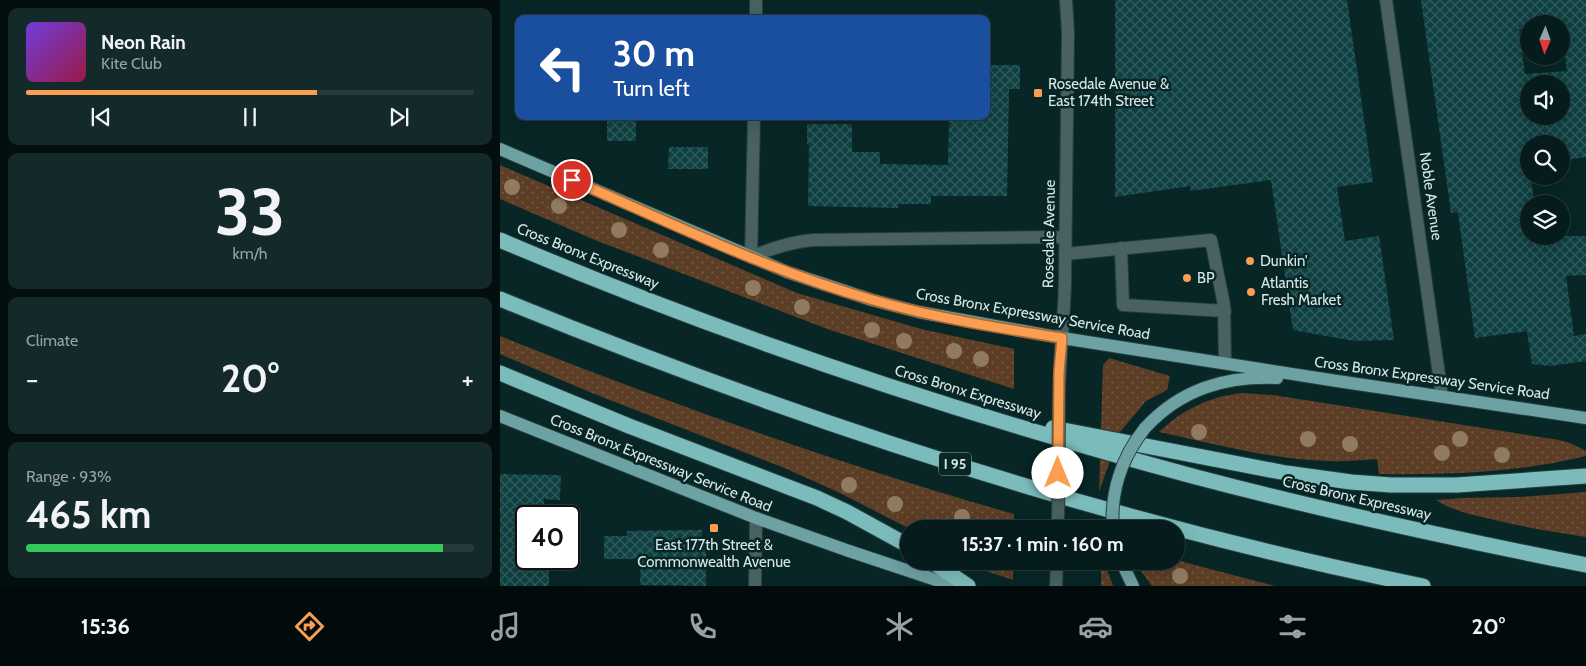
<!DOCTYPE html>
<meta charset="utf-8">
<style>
:root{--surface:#061c1c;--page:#142929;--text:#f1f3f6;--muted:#98a1a3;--line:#273a3b;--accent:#fb9e51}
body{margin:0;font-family:Cabin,sans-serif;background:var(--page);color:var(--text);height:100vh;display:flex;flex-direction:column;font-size:19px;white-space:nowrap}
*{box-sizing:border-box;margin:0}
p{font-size:16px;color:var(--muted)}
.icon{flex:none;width:28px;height:28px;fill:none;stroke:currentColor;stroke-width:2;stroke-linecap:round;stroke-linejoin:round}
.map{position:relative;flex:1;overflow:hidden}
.details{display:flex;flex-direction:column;gap:8px;padding:8px;background:#030f0f;width:500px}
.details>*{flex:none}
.top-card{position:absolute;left:15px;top:15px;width:475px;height:105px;border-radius:10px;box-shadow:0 5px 20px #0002,0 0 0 1px var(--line);background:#1a4fa0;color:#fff;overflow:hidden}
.needle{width:32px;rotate:182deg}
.fabs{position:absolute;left:1020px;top:15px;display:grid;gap:10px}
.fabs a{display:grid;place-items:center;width:50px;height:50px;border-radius:50%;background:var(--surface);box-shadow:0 5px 20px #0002,0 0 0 1px var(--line);font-size:25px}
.speed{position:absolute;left:15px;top:505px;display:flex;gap:10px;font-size:25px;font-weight:700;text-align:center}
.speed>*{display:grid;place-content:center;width:65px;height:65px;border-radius:50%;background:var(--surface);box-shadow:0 5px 20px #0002,0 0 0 1px var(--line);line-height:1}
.speed .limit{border:2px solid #111;border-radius:8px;background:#fff;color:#111}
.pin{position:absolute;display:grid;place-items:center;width:42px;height:42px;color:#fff;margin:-21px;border:2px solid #fff;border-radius:50%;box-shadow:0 1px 5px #0007}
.me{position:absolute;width:55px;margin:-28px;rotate:0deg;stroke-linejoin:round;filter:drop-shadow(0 0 4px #0008)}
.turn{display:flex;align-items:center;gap:18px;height:105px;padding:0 15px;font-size:22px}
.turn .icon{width:65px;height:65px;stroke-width:2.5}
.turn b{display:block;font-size:35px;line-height:42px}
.big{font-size:38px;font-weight:800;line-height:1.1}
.details .widget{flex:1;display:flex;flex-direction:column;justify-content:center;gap:8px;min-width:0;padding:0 18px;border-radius:10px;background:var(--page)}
.details .dial{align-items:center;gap:0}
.dial b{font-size:65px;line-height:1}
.song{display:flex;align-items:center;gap:15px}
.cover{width:60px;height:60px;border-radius:8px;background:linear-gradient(135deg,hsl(260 70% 55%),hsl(340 70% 35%))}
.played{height:5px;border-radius:2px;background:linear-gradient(90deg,var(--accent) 65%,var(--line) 65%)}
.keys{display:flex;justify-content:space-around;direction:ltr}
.heat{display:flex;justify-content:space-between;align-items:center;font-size:28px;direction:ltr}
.charge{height:8px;border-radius:4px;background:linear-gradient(90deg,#34c759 93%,var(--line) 0)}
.trip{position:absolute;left:400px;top:520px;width:285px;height:50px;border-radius:25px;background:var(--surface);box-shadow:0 5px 20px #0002,0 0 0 1px var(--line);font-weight:800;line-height:50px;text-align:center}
.menu{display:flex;height:80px;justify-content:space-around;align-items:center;background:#020b0b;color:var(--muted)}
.menu .icon{width:35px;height:35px}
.menu .active{color:var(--accent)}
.menu b{font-size:22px;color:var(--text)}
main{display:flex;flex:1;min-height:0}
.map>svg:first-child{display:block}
</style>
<main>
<section class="details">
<div class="widget">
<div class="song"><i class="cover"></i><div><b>Neon Rain</b><p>Kite Club</p></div></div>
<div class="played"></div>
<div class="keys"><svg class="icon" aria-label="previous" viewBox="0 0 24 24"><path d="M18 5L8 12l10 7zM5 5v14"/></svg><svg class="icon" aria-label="pause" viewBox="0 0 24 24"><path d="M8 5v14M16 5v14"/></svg><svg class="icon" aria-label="next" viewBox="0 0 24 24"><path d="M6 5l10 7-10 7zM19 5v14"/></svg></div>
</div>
<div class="widget dial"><b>33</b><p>km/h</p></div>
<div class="widget"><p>Climate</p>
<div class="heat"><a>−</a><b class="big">20°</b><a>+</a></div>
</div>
<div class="widget"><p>Range · 93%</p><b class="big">465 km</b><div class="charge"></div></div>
</section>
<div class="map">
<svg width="1086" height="586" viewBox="0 0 1086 586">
<defs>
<pattern id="grass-dots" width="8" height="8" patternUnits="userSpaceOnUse" patternTransform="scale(1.25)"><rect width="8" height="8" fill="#5c3d25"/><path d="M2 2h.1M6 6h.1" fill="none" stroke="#735945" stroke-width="1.8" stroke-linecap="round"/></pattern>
<pattern id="building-cross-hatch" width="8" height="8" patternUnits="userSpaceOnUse" patternTransform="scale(1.25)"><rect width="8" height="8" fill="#0f4142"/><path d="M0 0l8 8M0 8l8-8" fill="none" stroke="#315c5d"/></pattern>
</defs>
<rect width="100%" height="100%" fill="#082626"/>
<path fill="url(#grass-dots)" d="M0,165l297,128 124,36 93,20v40l-184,-59 -235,-90 -95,-41z
M0,336c49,20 98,38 148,57 121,45 242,86 366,121v15h-104l-70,-36 -58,-26 -190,-74 -92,-39z
M609,358l61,18 -3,14 -21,11 -26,31 -21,60 4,-127z
M742,393l31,2 286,45 11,3 16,8v5c-68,17 -138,19 -207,18l-2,-15c-17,1 -34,3 -50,2 -57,-2 -113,-17 -168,-29 24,-23 50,-35 83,-39z
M1086,492v45c-32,-5 -64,-10 -95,-18 -19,-4 -38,-8 -55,-19l26,-2 58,-1z
M676,560l99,26h-123l-11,-15 -4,-10h39z
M466,561h47v19l-27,-9z
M601,561h3l9,25h-12z"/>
<path fill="url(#building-cross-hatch)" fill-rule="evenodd" d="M615,0h232l26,182 -36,5 8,54 34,-5 15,104 -40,1 -61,-11 -22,-150 -80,11 -1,-5 -75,11z
M921,0h165v157l-25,4v-17h-32v32h2l3,28h-5v32h57v39l-20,1 8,60 12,-2v27l-36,5 -18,-2 -5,-33 -52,7 -17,-126 -7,1zM1061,23l6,48 -42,3 -6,-45 10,-1v-4zM1029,84h32v32h-32z
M486,65h34v24h-11l-2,107h-76v8h-33v4l-90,-2 1,-61h-2v-21h45v28h28v12l68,1 1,-49h37z
M107,117h29v24h-29z
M169,147h39v22h-40z
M0,474l61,1 -1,25 -16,-1v17h-18v49h23v21h-49z
M202,530v9l4,4v43l-66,-1 1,-26h-37v-23h23v-5z"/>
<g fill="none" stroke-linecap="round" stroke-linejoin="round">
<defs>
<path id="minor" d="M886,0l56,396
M256,19v-19
M254,116l-3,141c21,-9 39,-15 62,-17l252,-3
M621,248l2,57 102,6
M565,254l146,-14 13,65 1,58
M559,402c0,-40 5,-80 6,-120l3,-249 -2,-33
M255,586l1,-68
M556,586l1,-25"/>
<path id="major" d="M0,149l287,123 85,28 47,12 143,26 275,43 249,37
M0,416l256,102 93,33 105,35
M645,428c36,-39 80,-52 132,-50
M621,561l12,25"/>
<path id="highway" d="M0,240c225,96 460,174 696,237 129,34 259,62 390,88
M0,299c298,122 607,223 923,287
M0,373l129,53 188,72 30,14 62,34
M553,428l233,45 65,9 40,3h66l129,-9
M431,561l37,25"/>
</defs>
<use href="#minor" stroke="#254141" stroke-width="14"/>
<use href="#major" stroke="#254141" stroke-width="14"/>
<use href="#highway" stroke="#254141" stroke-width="17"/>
<use href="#minor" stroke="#496161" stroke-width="12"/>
<use href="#major" stroke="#6ea1a2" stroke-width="12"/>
<use href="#highway" stroke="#7cbbbb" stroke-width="15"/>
<defs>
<path id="minor-bridge" d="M558,526l1,-124"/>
<path id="major-bridge" d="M613,529c-3,-37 9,-72 32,-101"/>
</defs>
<use href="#minor-bridge" stroke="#254141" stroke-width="14" stroke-linecap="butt"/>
<use href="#major-bridge" stroke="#254141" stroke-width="14" stroke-linecap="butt"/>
<use href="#minor-bridge" stroke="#496161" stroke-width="12"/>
<use href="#major-bridge" stroke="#6ea1a2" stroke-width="12"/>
</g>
<g fill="#907b61">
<circle cx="12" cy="187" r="8"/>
<circle cx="59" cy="206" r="8"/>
<circle cx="119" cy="230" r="8"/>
<circle cx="161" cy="250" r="8"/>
<circle cx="253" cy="288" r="8"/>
<circle cx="302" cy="307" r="8"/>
<circle cx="372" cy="330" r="8"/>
<circle cx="404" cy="341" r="8"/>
<circle cx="454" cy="351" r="8"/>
<circle cx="481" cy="359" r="8"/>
<circle cx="699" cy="432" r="8"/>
<circle cx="808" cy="439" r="8"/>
<circle cx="960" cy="439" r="8"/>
<circle cx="850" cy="444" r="8"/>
<circle cx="942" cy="453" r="8"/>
<circle cx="1002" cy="455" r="8"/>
<circle cx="349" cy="485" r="8"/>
<circle cx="395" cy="504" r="8"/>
<circle cx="462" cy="517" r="8"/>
<circle cx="680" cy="576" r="8"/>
</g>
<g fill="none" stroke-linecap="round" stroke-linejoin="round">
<defs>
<path id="route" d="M72,180c99,43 197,91 301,120 62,18 126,28 189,38l-3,34 -1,101"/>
</defs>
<use href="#route" stroke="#a36735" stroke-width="12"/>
<use href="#route" stroke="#fb9e51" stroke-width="9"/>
</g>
<g fill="#fb9e51" stroke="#082626" stroke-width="2">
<rect x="533" y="88" width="10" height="10" rx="2.5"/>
<circle cx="750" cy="261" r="5"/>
<circle cx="687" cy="278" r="5"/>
<circle cx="751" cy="292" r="5"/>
<rect x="209" y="523" width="10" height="10" rx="2.5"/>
</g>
<g text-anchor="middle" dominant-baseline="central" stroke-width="5" stroke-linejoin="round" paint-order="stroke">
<rect fill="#082626" stroke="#99adad" stroke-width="1" x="439" y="452.5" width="32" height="23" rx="4"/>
<g font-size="14" font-weight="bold" fill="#d7e7e7">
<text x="455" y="464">I 95</text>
</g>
<g font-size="15" fill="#d7e7e7" stroke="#082626" text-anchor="start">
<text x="548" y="84">Rosedale Avenue &amp;<tspan x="548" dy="17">East 174th Street</tspan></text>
<text x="760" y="261">Dunkin'</text>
<text x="697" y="278">BP</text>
<text x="761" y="283">Atlantis<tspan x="761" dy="17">Fresh Market</tspan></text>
<text x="214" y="545" text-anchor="middle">East 177th Street &amp;<tspan x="214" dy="17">Commonwealth Avenue</tspan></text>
</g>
<g font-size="15" fill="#d7e7e7" stroke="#082626">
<text transform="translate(931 196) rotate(82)">Noble Avenue</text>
<text transform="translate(549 234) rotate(-89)">Rosedale Avenue</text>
<text transform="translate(88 256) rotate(22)">Cross Bronx Expressway</text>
<text transform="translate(533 314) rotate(10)">Cross Bronx Expressway Service Road</text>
<text transform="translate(932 378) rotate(8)">Cross Bronx Expressway Service Road</text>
<text transform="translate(468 392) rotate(17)">Cross Bronx Expressway</text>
<text transform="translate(161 463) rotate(22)">Cross Bronx Expressway Service Road</text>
<text transform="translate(857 498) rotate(13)">Cross Bronx Expressway</text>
</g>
</g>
</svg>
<div class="fabs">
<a><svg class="needle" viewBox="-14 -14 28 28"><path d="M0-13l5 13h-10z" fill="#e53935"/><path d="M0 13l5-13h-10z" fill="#98a1a3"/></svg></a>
<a><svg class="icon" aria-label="sound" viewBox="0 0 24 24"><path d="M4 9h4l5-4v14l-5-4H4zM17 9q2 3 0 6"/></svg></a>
<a><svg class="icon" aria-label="search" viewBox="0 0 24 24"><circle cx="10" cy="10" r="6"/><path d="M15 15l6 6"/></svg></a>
<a><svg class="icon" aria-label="layers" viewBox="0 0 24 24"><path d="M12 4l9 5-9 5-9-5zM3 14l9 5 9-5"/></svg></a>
</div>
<div class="speed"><div class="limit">40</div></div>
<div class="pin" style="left:72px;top:180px;background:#d93025"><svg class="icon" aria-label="arrive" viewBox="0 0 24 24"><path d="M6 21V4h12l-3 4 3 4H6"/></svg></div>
<svg class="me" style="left:558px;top:473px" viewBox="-20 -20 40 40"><circle r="19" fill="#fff"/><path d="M0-13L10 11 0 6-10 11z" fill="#fb9e51"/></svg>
<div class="trip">15:37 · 1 min · 160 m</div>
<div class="top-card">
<div class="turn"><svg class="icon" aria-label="left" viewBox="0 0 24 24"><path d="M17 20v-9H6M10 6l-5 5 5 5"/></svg><div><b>30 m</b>Turn left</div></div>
</div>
</div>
</main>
<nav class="menu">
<b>15:36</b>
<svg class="icon active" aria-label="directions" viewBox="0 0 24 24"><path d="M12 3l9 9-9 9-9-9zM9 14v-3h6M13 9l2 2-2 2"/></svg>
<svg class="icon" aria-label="music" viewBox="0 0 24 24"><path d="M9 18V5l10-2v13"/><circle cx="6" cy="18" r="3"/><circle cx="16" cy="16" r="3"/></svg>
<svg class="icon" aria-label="phone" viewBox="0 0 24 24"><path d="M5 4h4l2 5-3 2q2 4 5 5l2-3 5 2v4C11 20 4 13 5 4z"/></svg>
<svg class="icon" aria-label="climate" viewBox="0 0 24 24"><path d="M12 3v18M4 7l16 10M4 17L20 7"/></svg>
<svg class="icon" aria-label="car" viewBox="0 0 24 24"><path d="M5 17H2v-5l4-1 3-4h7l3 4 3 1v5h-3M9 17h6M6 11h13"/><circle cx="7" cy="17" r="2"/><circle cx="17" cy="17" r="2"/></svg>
<svg class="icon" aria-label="filters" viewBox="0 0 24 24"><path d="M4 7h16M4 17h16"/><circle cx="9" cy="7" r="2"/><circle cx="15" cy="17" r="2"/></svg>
<b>20°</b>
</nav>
